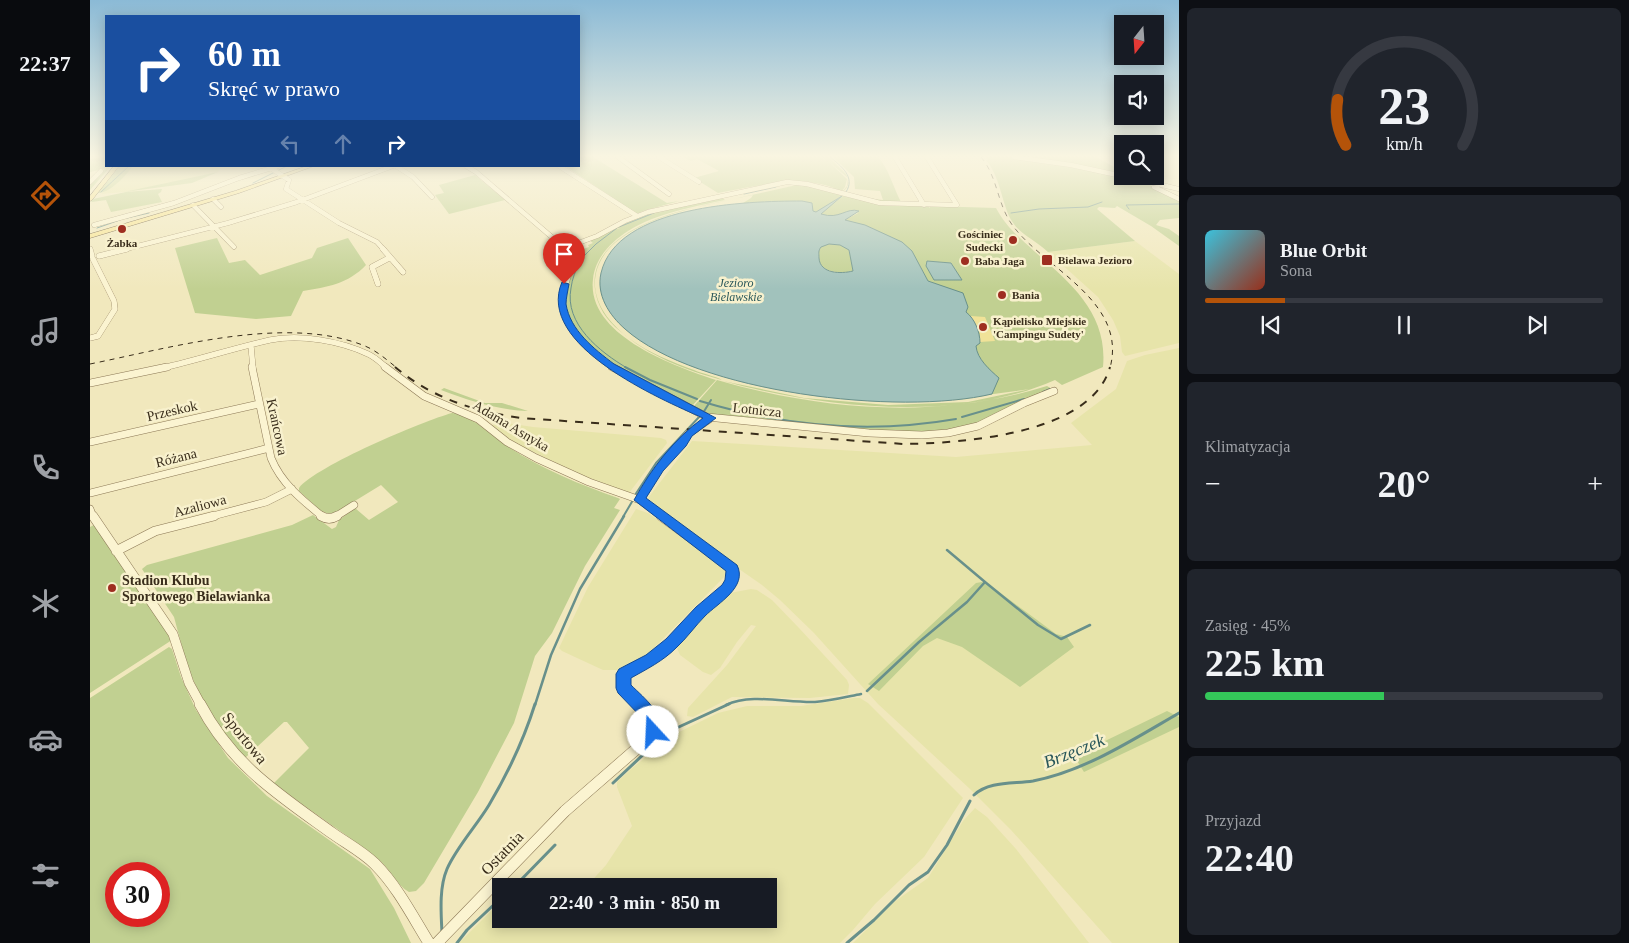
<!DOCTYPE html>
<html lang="pl">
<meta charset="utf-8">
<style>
:root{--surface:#171b24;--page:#20242c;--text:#f1f3f6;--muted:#9ea1a6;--line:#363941;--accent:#b45309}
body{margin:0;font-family:"Times New Roman",serif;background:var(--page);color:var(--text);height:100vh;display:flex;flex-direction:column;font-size:19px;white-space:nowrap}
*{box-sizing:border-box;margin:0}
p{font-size:16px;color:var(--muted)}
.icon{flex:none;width:28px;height:28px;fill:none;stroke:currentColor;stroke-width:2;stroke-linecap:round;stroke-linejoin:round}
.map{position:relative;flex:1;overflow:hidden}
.sheet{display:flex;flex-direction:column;gap:8px;padding:8px;background:#0d0f14;width:450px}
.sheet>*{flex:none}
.top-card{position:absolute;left:15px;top:15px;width:475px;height:152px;border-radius:0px;box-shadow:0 2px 12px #0003;background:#1a4fa0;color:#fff;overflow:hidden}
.needle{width:32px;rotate:197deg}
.buttons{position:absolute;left:1024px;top:15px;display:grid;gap:10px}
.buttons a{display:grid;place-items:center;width:50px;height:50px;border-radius:0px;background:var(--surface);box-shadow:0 2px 12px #0003;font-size:25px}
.speed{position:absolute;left:15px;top:862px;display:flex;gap:10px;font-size:25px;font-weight:700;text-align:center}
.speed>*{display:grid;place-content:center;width:65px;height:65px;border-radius:50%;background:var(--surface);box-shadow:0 2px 12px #0003;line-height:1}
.speed .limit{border:8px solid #d22;background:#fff;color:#111}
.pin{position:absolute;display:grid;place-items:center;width:42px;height:42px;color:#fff;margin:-51px -21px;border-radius:50% 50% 50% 0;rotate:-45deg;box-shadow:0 0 5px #0007}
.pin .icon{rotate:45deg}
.me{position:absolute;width:55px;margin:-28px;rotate:340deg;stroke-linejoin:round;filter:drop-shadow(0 0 4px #0008)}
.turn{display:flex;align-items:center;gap:18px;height:105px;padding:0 20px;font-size:22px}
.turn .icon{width:65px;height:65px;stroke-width:2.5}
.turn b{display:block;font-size:35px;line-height:42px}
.lanes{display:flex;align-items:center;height:48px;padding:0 20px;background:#0003;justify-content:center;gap:25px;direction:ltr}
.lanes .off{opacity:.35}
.big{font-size:38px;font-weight:700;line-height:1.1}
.sheet .tile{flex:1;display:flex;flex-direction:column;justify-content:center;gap:8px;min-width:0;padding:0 18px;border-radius:8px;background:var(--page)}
.sheet .dial{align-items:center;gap:0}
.dial svg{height:130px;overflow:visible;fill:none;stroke:var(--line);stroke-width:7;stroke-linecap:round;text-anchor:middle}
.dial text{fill:var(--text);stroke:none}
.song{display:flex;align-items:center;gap:15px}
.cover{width:60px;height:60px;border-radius:8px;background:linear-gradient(135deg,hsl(190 70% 55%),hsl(10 70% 35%))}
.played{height:5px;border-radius:2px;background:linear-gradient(90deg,var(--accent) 20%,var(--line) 20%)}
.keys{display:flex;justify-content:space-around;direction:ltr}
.heat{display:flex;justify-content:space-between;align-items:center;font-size:28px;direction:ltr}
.charge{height:8px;border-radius:4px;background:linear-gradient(90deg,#34c759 45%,var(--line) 0)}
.trip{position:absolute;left:402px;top:878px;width:285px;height:50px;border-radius:0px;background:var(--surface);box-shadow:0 2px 12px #0003;font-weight:700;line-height:50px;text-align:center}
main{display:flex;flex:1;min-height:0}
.tabs{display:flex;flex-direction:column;width:90px;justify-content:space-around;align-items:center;background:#090b0e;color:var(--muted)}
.tabs .icon{width:35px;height:35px}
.tabs .on{color:var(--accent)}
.tabs b{font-size:22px;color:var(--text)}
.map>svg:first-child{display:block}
</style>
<main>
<nav class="tabs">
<b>22:37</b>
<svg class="icon on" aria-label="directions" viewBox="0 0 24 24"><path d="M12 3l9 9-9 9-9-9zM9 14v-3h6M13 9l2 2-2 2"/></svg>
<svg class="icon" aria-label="music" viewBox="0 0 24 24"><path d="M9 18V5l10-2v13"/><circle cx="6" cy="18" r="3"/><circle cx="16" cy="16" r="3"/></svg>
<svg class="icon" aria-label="phone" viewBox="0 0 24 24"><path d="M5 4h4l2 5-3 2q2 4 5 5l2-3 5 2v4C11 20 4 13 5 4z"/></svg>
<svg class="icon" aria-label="climate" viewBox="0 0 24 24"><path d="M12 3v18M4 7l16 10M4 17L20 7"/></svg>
<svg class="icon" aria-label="car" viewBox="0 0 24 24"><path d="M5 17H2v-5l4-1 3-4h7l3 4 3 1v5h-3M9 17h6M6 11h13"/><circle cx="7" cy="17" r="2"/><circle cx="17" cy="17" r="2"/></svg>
<svg class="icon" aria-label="filters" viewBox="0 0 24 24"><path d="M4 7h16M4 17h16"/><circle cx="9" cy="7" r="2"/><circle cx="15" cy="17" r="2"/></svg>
</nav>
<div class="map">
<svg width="1089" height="943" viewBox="0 0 1089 943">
<rect width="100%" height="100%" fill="#f1e8bd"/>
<path fill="#e7e4aa" d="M43,166h89l-4,6 -51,12 -43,8 -23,2 17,-12z
M1045,241l44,33v69l-54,13 -3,-4 -2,-16 -7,-16 -15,-23 -50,-45z
M1089,348v595h-67l-101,-113 -42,-42 -91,-84 -64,-71 -34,-33 -18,-15 -86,-60 -28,-27 44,-57 264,16 136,-12 -21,-22 45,-34 11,-28 18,-6z
M409,422l34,5 128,11 5,2 1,3 -38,50 -38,-13 -80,-39 -20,-15z
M546,509l12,4 76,54 4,6 -86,87 -25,10h-14l-41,-19 -3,-3 29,-61z
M661,589l6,1 15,10 27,28 48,52 2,5 -1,9 -38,4 -78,-1 -39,20 -6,-1 1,-8 39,-43 29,-39 -5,-1 -14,17 -17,26 -9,7 -8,-3 -23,-17 -3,-7 1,-6 42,-43 10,-6z
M764,698h6l8,5 95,95 -39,59 -49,47 -22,26 -13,13h-381l42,-42v18h268v-33h-182l19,-21 26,-39 -15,-39v-5l14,-13 42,-34 45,-22 29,-7h54z
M885,808l12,9 29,32 73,94h-236l41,-41 34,-24 35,-57z"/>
<path fill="#c1d091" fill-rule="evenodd" d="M16,157v9h5l-21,24v-5l14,-16 -14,3v-13z
M489,157h14l74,46 12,-2 -36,10 -6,3 -72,-48h14z
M593,157h138l5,4 -3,-4h6l17,17c4,7 3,14 -4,18l5,-6 1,-8 -19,-16 18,17 -2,8 -4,5c-30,-20 -89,-5 -123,1l-24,-15 25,-7 -22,-12 -6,2z
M743,157h45c11,12 15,30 23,45l-25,-1 -8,-3 15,2 -3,-9 -25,-2 -1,-12z
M896,157h110l26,14v5l15,2 42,23v17l-19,2 -4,5 13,4 10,7v10l-28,-20 -34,-20 -2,2 -16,-1 -2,2 38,32 -87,11c-13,-13 -29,-17 -38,-34 -9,-19 -10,-41 -24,-58h2z
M30,166h13c-7,9 -23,28 -36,27z
M128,172l-26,11 -68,9z
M385,175l30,25 -56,14 -14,-19 9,-2 -5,-8z
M711,184l86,22h41l2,2v-2l66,2c10,19 23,29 38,43 37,32 74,63 69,116l-41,18 -7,-5c-96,43 -232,28 -332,1l81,17 84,7 80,-3 62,-13 -44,6 9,-9 -5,-2 -3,-16 -15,-22 8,-5c0,-10 -6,-24 -15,-28l-29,-29 -8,-3 -12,-22 -65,-2 2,14c-18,4 -42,-1 -34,-24l11,-4 17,3 4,9 -3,-34 -3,-1 13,-7 -3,-3 -28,12 -15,-11 -1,-8h-68l8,-5 2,-3c-45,10 -162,26 -158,92 2,22 18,39 35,52 19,14 42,23 64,31 9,4 21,6 28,10 -36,-10 -74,-24 -102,-49 -13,-10 -23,-25 -25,-42 -6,-47 53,-69 89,-79z
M72,189l-1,3 -3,2 4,8 -51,10 -5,-12 -15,2 2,-3 33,-7z
M631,197l4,3c-33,7 -68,13 -97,31 -17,11 -33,27 -35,48 -7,56 81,87 123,101l-24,26c-41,-21 -119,-50 -128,-101 -2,-15 6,-31 11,-45l2,1 1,-3 -10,-9 4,-1 5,3 12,-4 -1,-2 5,-2 -4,-3 27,-12 4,1 -4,-2 31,-13z
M127,238l12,25 16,-3 15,15 52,-17 5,-10 31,-10 18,27c-18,19 -39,22 -63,26l-12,25 -35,3 -61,-6 -20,-65z
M627,380c107,31 222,40 330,6l5,3 -68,32 -35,11h-72l-174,-18 -9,-8z
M354,388l41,15h17l26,8c-30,-1 -58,-10 -87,-21z
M362,413c16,1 31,15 43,24 36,28 81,46 123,61l2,1 -6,9 6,2 -35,56 -33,67 -17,23 -21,67 -36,69 -54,91 -8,8 -7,1c-13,-7 -19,-24 -31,-33 -34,-27 -70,-49 -104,-76l35,-35 -22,-26h-3l-39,36 -28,-34 -15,-26 -14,-29 -14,-52 -32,-48 5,-4 145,-40 21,-10 19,14 4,-2 3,-7 16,-12 14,12 29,-18 -17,-17 -49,30 -11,-4 -22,-20v-3c17,-22 124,-67 153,-75z
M4,525l78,115 -82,53v-166z
M892,582l9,4 65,48 11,3 7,10 -54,40 -58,-40 -25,-9 -14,8 -44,45 -11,-7 108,-101z
M79,647l3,2 9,28 15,33 32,48 39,38 103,73 24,39 17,35h-321v-245zM26,874h43v42h-43z
M1077,711l12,6v10l-95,45 -10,-16z"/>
<path fill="#f0e298" d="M881,316l14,1 10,24 -15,1v-8z"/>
<path fill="#a1c2bc" stroke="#68908b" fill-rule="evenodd" d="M752,196l-21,18c19,6 25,-7 38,-3l-14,9 20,5 37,17 10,9 16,30 35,12 5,14 -2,5c9,7 14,20 14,31l-4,3c1,13 14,24 23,32l-7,16c-93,22 -295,-1 -367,-65 -16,-14 -29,-34 -24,-56 16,-68 146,-72 201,-72l10,2 1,8 3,1zM739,244l11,1 9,5 4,21c-12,3 -33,3 -34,-13 0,-5 -1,-7 2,-11z
M837,261l24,2 11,17h-28l-8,-14z"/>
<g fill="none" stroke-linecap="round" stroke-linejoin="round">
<path stroke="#68908b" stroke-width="1" d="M740,157c11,9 26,20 16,35
M163,183l34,-17
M11,192l28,-26
M654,194l32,-7
M1039,209l-3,-4 53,-1
M921,213l28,-4 49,-2 14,-5
M37,218l22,-5
M529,227l35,-14
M7,228l23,-8
M480,248l12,9
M490,260l16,-16 21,-16
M489,262c-3,8 -7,17 -8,26 -7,36 29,64 56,80"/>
<path stroke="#68908b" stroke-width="2" d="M535,367l25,13 47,19
M953,392l7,-3
M610,401c83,25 170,33 256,18
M613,413l8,-13
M872,417l62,-18
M545,495l21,-32 44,-47
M533,517l10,-17"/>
<path stroke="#68908b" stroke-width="2.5" d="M895,582l53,43 23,14 29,-14
M777,691l52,-49 48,-40 18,-20 -38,-32
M445,705l16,-50 29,-66 44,-73
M636,705c26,-12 60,-2 89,-3 15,-1 31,-5 46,-8"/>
<path stroke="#68908b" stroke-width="3" d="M580,731l59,-27
M523,783l50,-47
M884,795c15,-14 39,-11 59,-14 52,-10 101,-42 146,-68
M425,886l40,-41
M352,933c-1,-21 -3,-45 5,-64 9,-21 30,-44 42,-64 19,-32 35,-66 46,-101
M367,943l10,-13 34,-32
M757,943l27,-23 35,-35 19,-13 19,-27 23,-44"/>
<defs>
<path id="minor-far4" d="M528,157l51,37
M569,157l40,25
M805,157l29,48
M924,157l57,8 51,11
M306,166l17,11 19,20
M376,166l10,6 91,78
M469,166l78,50
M179,167l20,13 -3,9 53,34 38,19 7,8
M1034,176l55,13
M0,182l11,-11
M1064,187l25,12
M123,199l8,8
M103,205l41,42
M4,225l80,-22 65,-25 39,-12
M475,248l32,-12 28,-15 23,-9 139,-30 20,2 73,19 77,2 -30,-48
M32,250l106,-27 69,-21 96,-36"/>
<path id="minor-far3" d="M0,249l2,7
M293,249l20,23
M475,249c15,12 -4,37 -3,54 1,27 31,52 52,65
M9,256l28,-7
M288,284l-6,-17 17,-9
M0,338l8,-2 17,-27 -1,-8 -21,-42
M161,346l2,22
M72,368c36,-8 72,-20 108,-28 31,-6 70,1 98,14 7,3 13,9 19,14"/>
<path id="minor-far2" d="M162,367l19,91c10,25 31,42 52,59
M295,367l39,29 54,23 29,23 29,16 53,24 51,18 23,17
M522,367l95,50 162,16 53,2 26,-2 30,-7 46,-23 30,-12
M0,383l77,-16
M0,442l169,-38
M0,493l179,-45
M550,500l19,-32 29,-34 23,-16
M0,509l3,8
M119,517l57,-15 26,-13
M245,517l19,-12"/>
<path id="minor-far1" d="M3,516l80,118 16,49 12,22
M231,516c5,3 11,3 16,0
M26,551l39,-20 59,-15
M549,705c-10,-9 -16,-16 -15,-31l27,-14 21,-17 26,-29 30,-27 4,-7v-12l-71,-52"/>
<path id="minor" d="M110,704c32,61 78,90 132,129 14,10 31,19 43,31 22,22 38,53 54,79
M347,943l128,-132 84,-73c6,-15 1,-23 -11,-34"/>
<path id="major" d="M24,166h5l-27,34 -2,1v-5z
M217,166h7l-75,27 -149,45v-4l145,-43z"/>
</defs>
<use href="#minor-far4" stroke="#8b7755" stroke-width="5"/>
<use href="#minor-far3" stroke="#8b7755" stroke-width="6"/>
<use href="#minor-far2" stroke="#8b7755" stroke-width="8"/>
<use href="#minor-far1" stroke="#8b7755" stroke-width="10"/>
<use href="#minor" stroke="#8b7755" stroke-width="12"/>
<use href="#major" stroke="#58442a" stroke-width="1"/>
<use href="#minor-far4" stroke="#fbf4d1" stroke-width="4.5"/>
<use href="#minor-far3" stroke="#fbf4d1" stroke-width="5.5"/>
<use href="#minor-far2" stroke="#fbf4d1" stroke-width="7"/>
<use href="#minor-far1" stroke="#fbf4d1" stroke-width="9"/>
<use href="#minor" stroke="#fbf4d1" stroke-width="11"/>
<use href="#major" fill="#f8e491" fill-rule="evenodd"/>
<path stroke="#392d1b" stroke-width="1" stroke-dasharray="5 5" stroke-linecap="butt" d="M891,157c17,20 16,48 32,69 32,43 115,75 97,142
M0,364c80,-16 197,-50 275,-18 12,5 22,14 32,22"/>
<path stroke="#392d1b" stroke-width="2" stroke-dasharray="8 8" stroke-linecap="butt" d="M305,367c37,31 78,44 126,51l383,26c58,-1 187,-9 206,-77"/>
</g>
<linearGradient id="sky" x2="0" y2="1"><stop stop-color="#8bbad6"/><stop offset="0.54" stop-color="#f9f5e1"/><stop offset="1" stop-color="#f9f5e1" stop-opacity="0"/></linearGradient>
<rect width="1089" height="289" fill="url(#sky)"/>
<path fill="#1a73e8" stroke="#114b97" d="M472,282l7,2c-1,6 -3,14 -3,20 4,26 28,45 48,60l102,54 -24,18 -6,10 -23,25 -17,27 91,67c11,22 -19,38 -32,51 -10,10 -18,22 -29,32 -13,13 -29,21 -45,30v7c14,14 36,30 27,53l-5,2 -6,-2 -3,-18 -26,-27 -2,-5v-14l3,-5 27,-14 20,-16 30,-32 26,-22 3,-5 1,-9 -92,-71c17,-31 40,-61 69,-82 -43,-19 -168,-73 -141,-136z"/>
<g fill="#9e2e20" stroke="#f8f1cd" stroke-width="2">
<circle cx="32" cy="229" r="5"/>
<circle cx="923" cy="240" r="5"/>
<rect x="951" y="254" width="12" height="12" rx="2.5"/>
<circle cx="875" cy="261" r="5"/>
<circle cx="912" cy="295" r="5"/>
<circle cx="893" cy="327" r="5"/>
<circle cx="22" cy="588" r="5"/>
</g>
<g text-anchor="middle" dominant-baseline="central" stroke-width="5" stroke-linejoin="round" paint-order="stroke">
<g font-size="11" font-weight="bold" fill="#392d1b" stroke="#f8f1cd" text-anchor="start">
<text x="913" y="234" text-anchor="end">Gościniec<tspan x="913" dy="13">Sudecki</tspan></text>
<text x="32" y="243" text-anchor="middle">Żabka</text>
<text x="968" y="260">Bielawa Jezioro</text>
<text x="885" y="261">Baba Jaga</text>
<text x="922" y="295">Bania</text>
<text x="903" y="321">Kąpielisko Miejskie<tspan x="903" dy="13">'Campingu Sudety'</tspan></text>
</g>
<g font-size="12" font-style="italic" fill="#29575a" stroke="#f8f1cd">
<text x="646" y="283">Jezioro<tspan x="646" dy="14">Bielawskie</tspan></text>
</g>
<g font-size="14" fill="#392d1b" stroke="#f8f1cd">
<text transform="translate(667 410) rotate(6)">Lotnicza</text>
<text transform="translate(82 411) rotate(-13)">Przeskok</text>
<text transform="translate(421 426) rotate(31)">Adama Asnyka</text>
<text transform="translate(187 427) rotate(78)">Krańcowa</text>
<text transform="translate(86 458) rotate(-14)">Różana</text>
<text transform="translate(110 506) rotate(-15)">Azaliowa</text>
</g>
<g font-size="14" font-weight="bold" fill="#392d1b" stroke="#f8f1cd" text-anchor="start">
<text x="32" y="580">Stadion Klubu<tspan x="32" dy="16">Sportowego Bielawianka</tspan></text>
</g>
<g font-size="16" fill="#392d1b" stroke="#f8f1cd">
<text transform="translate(155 738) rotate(51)">Sportowa</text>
<text transform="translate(412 853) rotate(-46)">Ostatnia</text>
</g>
<g font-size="18" font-style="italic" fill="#29575a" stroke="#f8f1cd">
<text transform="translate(984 751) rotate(-22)">Brzęczek</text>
</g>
</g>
</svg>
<div class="buttons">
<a><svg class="needle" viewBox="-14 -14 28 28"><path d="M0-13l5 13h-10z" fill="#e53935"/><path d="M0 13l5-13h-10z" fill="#9ea1a6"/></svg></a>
<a><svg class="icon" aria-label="sound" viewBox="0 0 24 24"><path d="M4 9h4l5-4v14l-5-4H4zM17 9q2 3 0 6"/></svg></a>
<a><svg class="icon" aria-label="search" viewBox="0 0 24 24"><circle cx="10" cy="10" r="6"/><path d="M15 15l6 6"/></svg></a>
</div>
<div class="speed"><div class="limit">30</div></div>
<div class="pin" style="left:474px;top:284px;background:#d93025"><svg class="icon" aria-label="arrive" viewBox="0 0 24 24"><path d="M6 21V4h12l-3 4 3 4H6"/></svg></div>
<svg class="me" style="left:563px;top:732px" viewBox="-20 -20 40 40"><circle r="19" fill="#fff"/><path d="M0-13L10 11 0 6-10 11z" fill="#1a73e8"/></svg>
<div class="trip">22:40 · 3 min · 850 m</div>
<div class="top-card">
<div class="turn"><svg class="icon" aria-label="right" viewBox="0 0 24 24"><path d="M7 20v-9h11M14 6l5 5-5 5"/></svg><div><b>60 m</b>Skręć w prawo</div></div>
<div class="lanes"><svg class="icon off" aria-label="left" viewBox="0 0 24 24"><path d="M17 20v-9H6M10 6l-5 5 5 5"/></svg><svg class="icon off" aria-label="ahead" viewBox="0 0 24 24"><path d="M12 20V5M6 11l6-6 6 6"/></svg><svg class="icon" aria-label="right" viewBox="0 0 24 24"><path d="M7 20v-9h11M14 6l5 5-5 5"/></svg></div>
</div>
</div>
<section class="sheet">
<div class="tile dial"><svg viewBox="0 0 100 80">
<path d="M14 69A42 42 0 1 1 86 69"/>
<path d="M14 69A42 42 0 0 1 9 41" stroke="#b45309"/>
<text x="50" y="56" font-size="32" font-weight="700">23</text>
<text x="50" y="72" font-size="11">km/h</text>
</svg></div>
<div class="tile">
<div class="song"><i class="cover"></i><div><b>Blue Orbit</b><p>Sona</p></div></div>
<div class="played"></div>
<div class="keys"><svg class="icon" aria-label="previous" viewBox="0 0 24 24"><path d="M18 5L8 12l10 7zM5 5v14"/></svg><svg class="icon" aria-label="pause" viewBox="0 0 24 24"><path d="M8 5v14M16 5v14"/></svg><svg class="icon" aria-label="next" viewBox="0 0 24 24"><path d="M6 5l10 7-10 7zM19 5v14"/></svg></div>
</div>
<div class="tile"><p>Klimatyzacja</p>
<div class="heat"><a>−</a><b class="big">20°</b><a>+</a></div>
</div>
<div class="tile"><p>Zasięg · 45%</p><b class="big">225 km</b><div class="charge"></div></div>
<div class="tile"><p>Przyjazd</p><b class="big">22:40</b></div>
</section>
</main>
